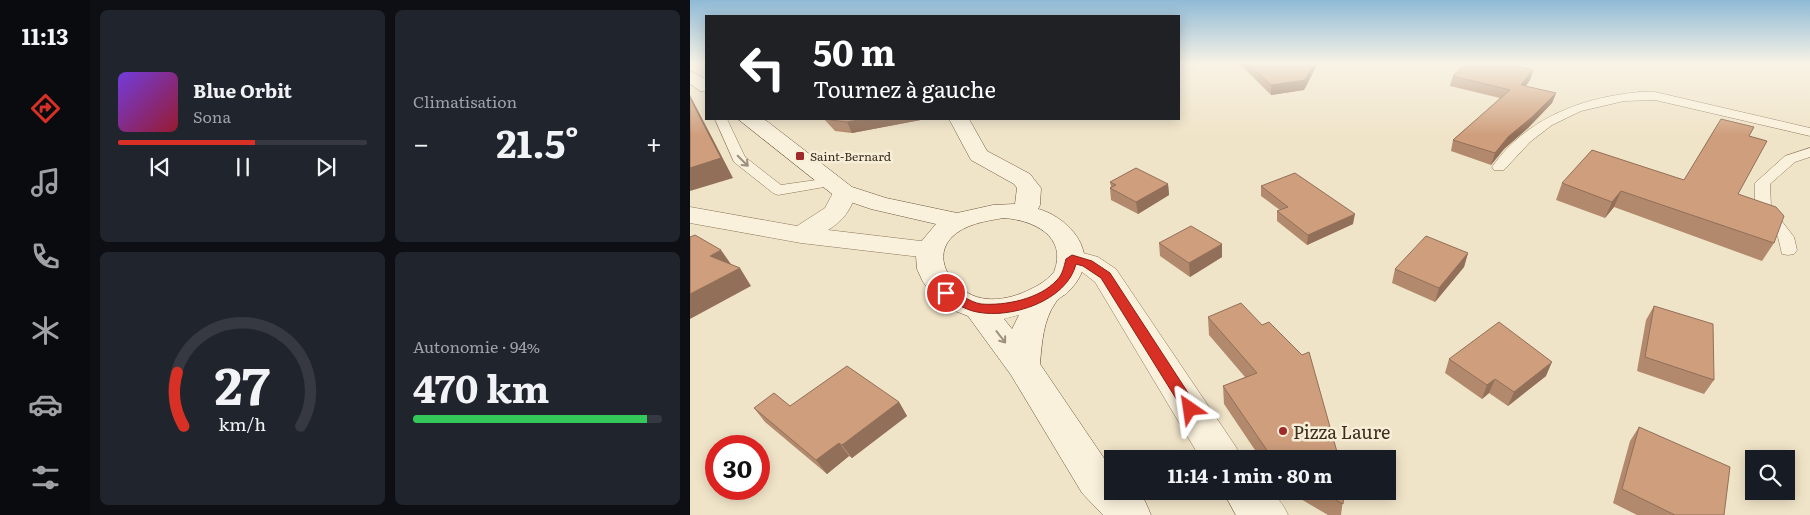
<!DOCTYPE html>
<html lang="fr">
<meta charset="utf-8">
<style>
:root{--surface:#171b24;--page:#20242c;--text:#f1f3f6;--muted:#9ea1a6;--line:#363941;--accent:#d93025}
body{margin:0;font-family:Literata,serif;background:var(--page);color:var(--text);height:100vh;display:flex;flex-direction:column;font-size:19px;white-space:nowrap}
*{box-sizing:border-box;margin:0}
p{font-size:16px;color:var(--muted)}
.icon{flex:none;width:28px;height:28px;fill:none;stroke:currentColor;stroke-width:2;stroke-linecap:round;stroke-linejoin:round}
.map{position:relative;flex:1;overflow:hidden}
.panel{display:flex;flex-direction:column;gap:10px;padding:10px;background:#0d0f14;width:600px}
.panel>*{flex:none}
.hud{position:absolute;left:15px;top:15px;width:475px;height:105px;border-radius:0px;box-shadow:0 2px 12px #0003;background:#202124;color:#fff;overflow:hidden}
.fabs{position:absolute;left:1055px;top:450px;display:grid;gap:10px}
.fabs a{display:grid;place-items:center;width:50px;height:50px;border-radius:0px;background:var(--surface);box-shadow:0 2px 12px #0003;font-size:25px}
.speed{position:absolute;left:15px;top:435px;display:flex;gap:10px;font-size:25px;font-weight:700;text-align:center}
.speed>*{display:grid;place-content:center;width:65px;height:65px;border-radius:50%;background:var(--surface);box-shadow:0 2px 12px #0003;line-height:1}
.speed .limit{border:8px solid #d22;background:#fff;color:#111}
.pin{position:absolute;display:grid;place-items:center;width:42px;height:42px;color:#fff;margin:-21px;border:2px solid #fff;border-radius:50%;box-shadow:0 1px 5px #0007}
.me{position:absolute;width:55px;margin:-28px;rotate:328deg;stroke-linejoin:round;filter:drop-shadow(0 0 4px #0008)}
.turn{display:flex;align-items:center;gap:18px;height:105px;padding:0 25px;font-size:22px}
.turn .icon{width:65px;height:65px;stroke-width:2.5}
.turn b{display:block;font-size:35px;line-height:42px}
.big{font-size:38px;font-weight:700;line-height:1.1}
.panel .tile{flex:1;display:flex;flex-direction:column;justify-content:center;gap:8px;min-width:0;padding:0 18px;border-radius:8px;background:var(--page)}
.panel .dial{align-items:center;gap:0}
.dial svg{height:130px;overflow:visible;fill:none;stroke:var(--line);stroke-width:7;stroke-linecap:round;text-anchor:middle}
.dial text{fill:var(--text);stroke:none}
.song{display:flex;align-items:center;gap:15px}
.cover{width:60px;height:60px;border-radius:8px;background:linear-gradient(135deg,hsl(260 70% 55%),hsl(350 70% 35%))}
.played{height:5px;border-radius:2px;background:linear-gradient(90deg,var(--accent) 55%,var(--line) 55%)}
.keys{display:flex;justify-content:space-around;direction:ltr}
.heat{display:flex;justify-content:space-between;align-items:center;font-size:28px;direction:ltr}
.charge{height:8px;border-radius:4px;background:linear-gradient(90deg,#34c759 94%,var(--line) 0)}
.panel .tiles{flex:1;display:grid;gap:10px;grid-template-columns:repeat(2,1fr)}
.trip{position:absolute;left:414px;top:450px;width:292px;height:50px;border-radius:0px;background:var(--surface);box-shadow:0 2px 12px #0003;font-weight:700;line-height:50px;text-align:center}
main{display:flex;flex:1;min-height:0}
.menu{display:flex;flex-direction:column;width:90px;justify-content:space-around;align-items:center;background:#090b0e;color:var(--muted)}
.menu .icon{width:35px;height:35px}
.menu .current{color:var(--accent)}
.menu b{font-size:22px;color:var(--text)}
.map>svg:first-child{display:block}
</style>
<main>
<nav class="menu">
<b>11:13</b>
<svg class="icon current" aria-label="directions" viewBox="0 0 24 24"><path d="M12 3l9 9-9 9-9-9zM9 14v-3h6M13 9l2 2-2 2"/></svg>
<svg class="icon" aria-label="music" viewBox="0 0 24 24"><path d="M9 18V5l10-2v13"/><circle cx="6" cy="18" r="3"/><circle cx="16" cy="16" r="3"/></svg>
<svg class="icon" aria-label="phone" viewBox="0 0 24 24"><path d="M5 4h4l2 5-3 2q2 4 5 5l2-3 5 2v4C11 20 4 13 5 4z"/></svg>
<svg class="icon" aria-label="climate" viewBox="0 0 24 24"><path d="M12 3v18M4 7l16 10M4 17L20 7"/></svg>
<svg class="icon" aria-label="car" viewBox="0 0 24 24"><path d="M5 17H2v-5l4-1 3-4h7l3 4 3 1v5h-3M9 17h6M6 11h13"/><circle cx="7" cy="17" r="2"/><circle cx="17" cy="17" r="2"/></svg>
<svg class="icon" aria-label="filters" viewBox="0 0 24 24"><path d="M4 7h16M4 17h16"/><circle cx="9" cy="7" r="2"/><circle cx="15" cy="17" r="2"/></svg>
</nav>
<section class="panel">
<div class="tiles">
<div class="tile">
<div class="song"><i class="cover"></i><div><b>Blue Orbit</b><p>Sona</p></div></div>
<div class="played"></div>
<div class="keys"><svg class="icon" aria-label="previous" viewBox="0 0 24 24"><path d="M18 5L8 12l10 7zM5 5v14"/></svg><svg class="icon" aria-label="pause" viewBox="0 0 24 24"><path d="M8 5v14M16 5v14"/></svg><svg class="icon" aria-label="next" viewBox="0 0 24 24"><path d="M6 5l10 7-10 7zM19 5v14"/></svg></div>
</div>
<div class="tile"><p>Climatisation</p>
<div class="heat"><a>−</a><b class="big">21.5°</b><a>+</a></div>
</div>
<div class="tile dial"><svg viewBox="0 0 100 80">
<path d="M14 69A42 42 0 1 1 86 69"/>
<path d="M14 69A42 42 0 0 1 10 36" stroke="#d93025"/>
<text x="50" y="56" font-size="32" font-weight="700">27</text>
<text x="50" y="72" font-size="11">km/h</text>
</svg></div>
<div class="tile"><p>Autonomie · 94%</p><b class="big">470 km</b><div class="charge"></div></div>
</div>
</section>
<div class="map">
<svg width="1120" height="515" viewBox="0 0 1120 515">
<rect width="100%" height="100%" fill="#f0e4c8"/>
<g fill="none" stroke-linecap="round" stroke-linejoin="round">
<defs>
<path id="lane" d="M950,92h15l155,36v8l-155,-36 -31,1 -43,10 -29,14 -22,17 -26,28h-10l-2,-3c34,-49 91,-70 148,-75z
M25,119h12l18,38 36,28 49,-7 5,1 2,3 -2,3 -5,1 -52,9 -5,-2 -39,-31z
M1120,148v9l-15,5 -25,22 1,23 23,30 3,13 -3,4 -6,1 -6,-1 -4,-17 -23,-29v-25l30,-27z"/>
<path id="street" d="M154,185l8,2 4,5c-4,17 -13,29 -28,38l101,12 10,2 4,6 -4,6 -10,2 -128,-15 -111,-20v-16l107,19 28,-18 11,-21z
M382,250l26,7 18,12 120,178 5,12h-40l-106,-177 -17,-13 -16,-4 -4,-6 4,-6z
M533,491c31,0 51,-8 65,24h-52z"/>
<path id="secondary" d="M0,71l16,8v13l-6,-1 -10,-7z
M48,119h25l5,3 84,65 34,11 71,15 36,-8 22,-1 2,-16 -3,-4 -43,-24 -22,-41h20l18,32 43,23 7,9 4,5 -1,17 -2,4c25,6 57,36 43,65 -3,7 -8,13 -13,18 -4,4 -10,6 -12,10 -13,18 -14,41 -16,62l72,106v21h23l10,10 6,14h-48l-21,-22 -71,-118 -43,-59 -18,-7 -13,-9 -14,-18 -6,-13 -1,-13 4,-13 16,-19 -65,-15 -35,-12zM314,218c29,2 64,18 50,54 -8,10 -20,16 -32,21 -12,5 -28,8 -41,5 -25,-5 -51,-37 -30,-60 13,-14 35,-17 53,-20zM329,315l-7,14 -8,-10z"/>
</defs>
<use href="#lane" stroke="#8d765c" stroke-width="1"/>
<use href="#street" stroke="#8d765c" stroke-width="1"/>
<use href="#secondary" stroke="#6f573f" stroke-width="1"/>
<use href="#lane" fill="#faf1dc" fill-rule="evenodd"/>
<use href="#street" fill="#faf1dc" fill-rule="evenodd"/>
<use href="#secondary" fill="#faf1dc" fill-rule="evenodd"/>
</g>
<path fill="#b2896c" d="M549,63h79l-14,27 -33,5z
M843,70l-3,10 -4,6 30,7 -4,10 -24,25 -24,21 -13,16 -40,-14 2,-11 47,-42 -50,-12 3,-10z
M134,119h102l-74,14 -17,-2z
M1059,136l-11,58 36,49 -12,18 -148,-54 -9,11 -49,-18 6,-17 122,-3z
M420,182l58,2 1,11 -31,19 -27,-14 -1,-12 1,-1z
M571,186l92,38 -46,21 -30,-24v-10l3,-1 -19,-14z
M469,243l63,14 -32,20 -30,-21z
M778,253l-4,14 -29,35 -43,-19 3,-14z
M964,306l60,74 -10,14 -67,-23 9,-51z
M518,317l131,142h-78l-37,-55 -1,-18 22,-9 -36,-42z
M759,359l97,17 -38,30 -19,-13 -7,6 -37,-26z
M209,402l8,14 -55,42 -3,-2 -22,18 -62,-52 -11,-14 36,-2z
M949,427l85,88h-87l-24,-12 17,-62z
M597,491h57l-3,24h-13z"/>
<path fill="#916f58" d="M624,63h4l-14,27 -33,5v-10z
M843,70l-3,10 -12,15 3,-10z
M866,93l-4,10 -24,25 -24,21 -13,16 4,-12 13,-16z
M0,95l43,83 -43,13z
M174,119h62l-74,14 -5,-11z
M478,184l1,11 -31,19 -2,-12z
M931,191l-7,16 -9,11 7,-16z
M665,214l-2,10 -46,21 1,-10z
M532,244v13l-32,20 -1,-14z
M31,250l12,17 -23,-11z
M778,253l-4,14 -29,35 4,-14z
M50,268l11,18 -61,33v-25z
M862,362l-6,14 -38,30 6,-14z
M805,379l-6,14 -7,6 5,-14z
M209,402l8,14 -55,42 -10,-13z
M149,443l10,13 -22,18 -11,-14z"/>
<path fill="#cf9f7d" stroke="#916f58" d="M558,63h66l-9,17 -34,5z
M777,63h34l32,7 -12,15 35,8 -24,24 -24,20 -13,16 -42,-13 57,-50 -57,-14z
M0,98l31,60 -31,10z
M139,119h35l-17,3 -17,-2z
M1031,119l33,8 -5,9 18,5 -29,53 38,13 8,9 -10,27 -153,-52 -9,11 -50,-19 30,-33 92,30z
M446,168l32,16 -32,18 -26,-14 6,-3 -6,-3z
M605,173l60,41 -47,21 -31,-24 11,-4 -27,-21z
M501,226l31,18 -33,19 -30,-20z
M5,235l26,15 -11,6 30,12 -50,26v-57z
M736,236l42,17 -29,35 -44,-19z
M551,303l21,22 7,-3 33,33 7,-3 30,107h-66l-50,-73 34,-13 -49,-56z
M964,306l59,18 1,56 -69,-23z
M809,322l53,40 -38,30 -19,-13 -8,6 -38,-26z
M157,366l52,36 -57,43 -3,-2 -23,17 -62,-52 20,-15 16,13z
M949,427l91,40 -6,48h-49l-53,-26z
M630,491h24l-1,13z"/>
<defs><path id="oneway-shaft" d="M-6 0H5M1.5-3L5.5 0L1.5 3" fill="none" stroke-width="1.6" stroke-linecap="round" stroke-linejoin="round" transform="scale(1.25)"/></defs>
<g stroke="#9c907e">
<use href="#oneway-shaft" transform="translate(53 161) rotate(45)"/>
<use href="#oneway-shaft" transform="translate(311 337) rotate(52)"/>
</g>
<linearGradient id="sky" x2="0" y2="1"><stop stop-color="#8fbad6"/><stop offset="0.47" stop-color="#f8f3e6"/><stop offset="1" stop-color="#f8f3e6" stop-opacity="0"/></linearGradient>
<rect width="1120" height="135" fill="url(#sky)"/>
<path fill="#d93025" stroke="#8d1f18" d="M382,255l20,6 18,12 86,132 2,4 -2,4 -6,2 -5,-2 -84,-135 -18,-12 -7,-2c-9,37 -65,55 -99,48 -12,-2 -25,-11 -36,-16l-1,-3 6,-4c12,3 23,13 35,15 24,2 59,-5 76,-24 6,-6 7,-14 9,-21z"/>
<g fill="#9e2a2b" stroke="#f7eed8" stroke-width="2">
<rect x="105" y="151" width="10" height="10" rx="2.5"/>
<circle cx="593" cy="431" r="5"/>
</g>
<g text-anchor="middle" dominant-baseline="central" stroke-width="5" stroke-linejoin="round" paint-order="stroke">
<g font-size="12" fill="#3d2e20" stroke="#f7eed8" text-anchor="start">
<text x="120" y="156">Saint-Bernard</text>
</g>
<g font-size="18" fill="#3d2e20" stroke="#f7eed8" text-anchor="start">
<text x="603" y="431">Pizza Laure</text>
</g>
</g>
</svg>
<div class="fabs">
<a><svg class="icon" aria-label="search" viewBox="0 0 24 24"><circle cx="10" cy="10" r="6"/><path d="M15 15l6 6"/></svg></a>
</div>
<div class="speed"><div class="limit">30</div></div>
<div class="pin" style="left:256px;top:293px;background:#d93025"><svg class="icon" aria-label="arrive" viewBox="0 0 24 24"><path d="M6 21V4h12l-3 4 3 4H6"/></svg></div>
<svg class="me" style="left:500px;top:409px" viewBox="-20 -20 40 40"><path d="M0-17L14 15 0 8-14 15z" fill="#d93025" stroke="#fff" stroke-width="4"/></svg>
<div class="trip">11:14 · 1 min · 80 m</div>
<div class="hud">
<div class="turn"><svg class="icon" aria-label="left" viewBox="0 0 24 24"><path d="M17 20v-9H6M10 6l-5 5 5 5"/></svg><div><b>50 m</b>Tournez à gauche</div></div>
</div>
</div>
</main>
